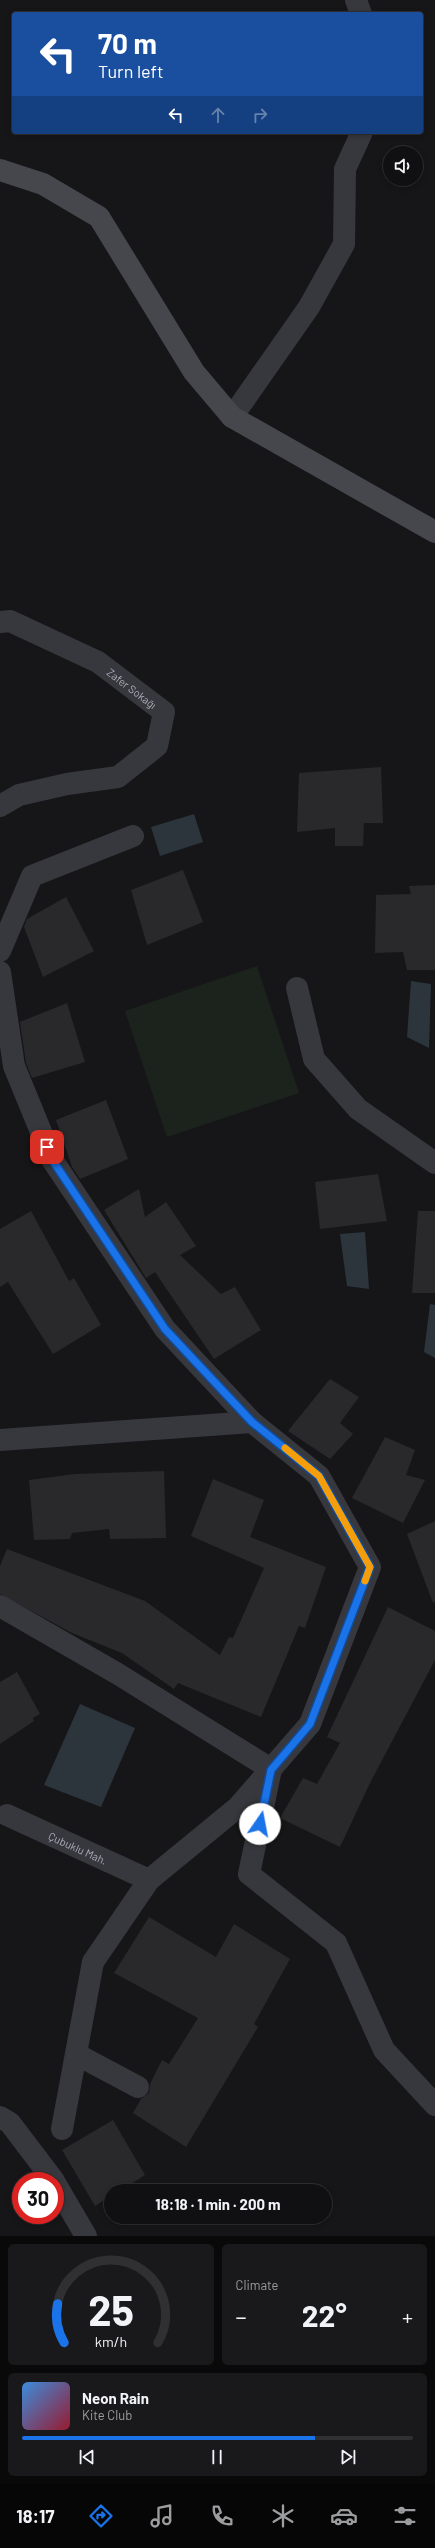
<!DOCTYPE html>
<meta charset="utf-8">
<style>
:root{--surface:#101012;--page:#19191b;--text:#f1f3f6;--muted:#9c9d9f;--line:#303032;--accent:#1a73e8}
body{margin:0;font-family:Barlow,sans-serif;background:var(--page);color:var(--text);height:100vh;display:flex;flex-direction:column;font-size:15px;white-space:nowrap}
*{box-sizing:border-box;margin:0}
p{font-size:13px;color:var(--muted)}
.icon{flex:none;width:22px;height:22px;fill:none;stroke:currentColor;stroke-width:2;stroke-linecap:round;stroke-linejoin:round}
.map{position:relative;height:2236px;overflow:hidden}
.sheet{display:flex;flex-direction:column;gap:8px;padding:8px;background:#09090a;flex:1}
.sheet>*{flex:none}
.top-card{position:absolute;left:12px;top:12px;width:411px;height:122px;border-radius:4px;box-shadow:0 2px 6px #0003,0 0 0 1px var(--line);background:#1a4fa0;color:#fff;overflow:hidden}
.fabs{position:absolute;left:383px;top:146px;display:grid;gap:8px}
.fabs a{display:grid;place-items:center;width:40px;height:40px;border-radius:50%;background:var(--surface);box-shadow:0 2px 6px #0003,0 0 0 1px var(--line);font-size:20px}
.speed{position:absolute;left:12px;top:2172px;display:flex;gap:8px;font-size:20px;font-weight:700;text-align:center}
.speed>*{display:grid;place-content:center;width:52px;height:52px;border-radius:50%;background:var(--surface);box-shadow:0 2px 6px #0003,0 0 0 1px var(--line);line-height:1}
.speed .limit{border:6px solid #d22;background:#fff;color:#111}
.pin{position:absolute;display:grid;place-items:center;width:34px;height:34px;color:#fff;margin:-17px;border-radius:8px;box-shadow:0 2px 6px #0006}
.me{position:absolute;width:44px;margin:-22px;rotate:12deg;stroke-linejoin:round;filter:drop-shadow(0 0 3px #0008)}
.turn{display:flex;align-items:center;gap:14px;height:84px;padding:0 20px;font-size:18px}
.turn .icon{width:52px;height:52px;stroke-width:2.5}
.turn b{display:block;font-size:28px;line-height:34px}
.lanes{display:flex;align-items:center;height:38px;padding:0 20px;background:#0003;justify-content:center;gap:20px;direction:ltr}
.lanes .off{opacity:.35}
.big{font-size:30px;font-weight:700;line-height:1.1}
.sheet .card{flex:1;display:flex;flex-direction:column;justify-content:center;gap:6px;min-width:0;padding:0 14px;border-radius:6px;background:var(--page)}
.sheet .dial{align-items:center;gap:0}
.dial svg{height:104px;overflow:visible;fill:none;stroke:var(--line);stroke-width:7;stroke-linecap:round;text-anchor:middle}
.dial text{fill:var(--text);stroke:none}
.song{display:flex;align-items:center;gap:12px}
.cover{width:48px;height:48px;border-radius:6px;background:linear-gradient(135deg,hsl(210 70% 55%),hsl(350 70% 35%))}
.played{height:4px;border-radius:2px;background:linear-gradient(90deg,var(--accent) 75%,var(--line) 75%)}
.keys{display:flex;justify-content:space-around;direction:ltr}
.heat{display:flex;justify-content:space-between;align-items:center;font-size:22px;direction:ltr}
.sheet .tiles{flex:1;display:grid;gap:8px;grid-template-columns:1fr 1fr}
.card:last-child{grid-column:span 2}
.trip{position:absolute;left:104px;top:2184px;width:228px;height:40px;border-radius:20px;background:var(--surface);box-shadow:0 2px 6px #0003,0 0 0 1px var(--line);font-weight:700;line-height:40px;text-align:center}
.tabs{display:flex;height:64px;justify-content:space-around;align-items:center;background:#060607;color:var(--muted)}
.tabs .icon{width:28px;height:28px}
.tabs .on{color:var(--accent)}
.tabs b{font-size:18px;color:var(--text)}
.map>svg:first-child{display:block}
</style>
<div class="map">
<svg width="435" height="2236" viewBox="0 0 435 2236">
<rect width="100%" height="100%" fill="#161618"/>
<path fill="#1c231d" d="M257,966l42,127 -132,44 -42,-126z"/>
<path fill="#2c353c" d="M194,814l9,28 -43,14 -9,-29z
M411,981l20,3 -2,64 -22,-11z
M365,1232l4,57 -22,-3 -7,-52z
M430,1304l5,1v53l-11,-6z
M80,1704l55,24 -34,79 -57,-22z"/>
<path fill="#29292c" d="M381,767l2,56h-19l-1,23h-28v-18l-38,4 2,-59z
M183,870l20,52 -56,23 -16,-55z
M435,885v85h-28l-4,-18 -28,1 1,-58 35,-1 -2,-8z
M66,897l28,54 -51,26 -19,-50 3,-8z
M67,1003l18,59 -53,16 -6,-15 -6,-41z
M106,1100l22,59 -48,20 -8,-12 -16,-47z
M378,1174l9,47 -67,8 -5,-47z
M139,1189l6,28 21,-15 30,44 -16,9 41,39 14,-7 26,43 -47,29 -59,-87 -9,6 -42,-68z
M31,1211l38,70 5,-3 27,47 -48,29 -45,-72 -8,5v-58z
M418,1211h17v82h-23z
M330,1379l29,18 -19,26 13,11 -23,25 -42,-28z
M385,1437l30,13 -9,25 19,5 -22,43 -51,-25z
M164,1471l2,67 -56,1 -1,-10 -37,4 -2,6 -36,1 -5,-60 46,-6z
M213,1479l51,21 -14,37 76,30 -21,61 -6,-2 -38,91 -83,-34 -4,6 -52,-36 -50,-20 -72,-39v-28l7,-17 138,52 75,54 9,-18 4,1 31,-70 -73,-32z
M435,1521v81l-2,1 -26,-69z
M388,1607l47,24v29l-65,123 -30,64 -60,-29 23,-40 14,6 23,-41 -13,-6z
M17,1672l23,42 -7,4 1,3 -34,23v-62z
M149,1917l67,40 18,-33 56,35 -36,65 4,3 -72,120 -53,-34 8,-14 8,-6 1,-9 12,-24 7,4 29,-46 -84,-45z
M113,2120l32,55 -25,16h-9v5l-16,10 -33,-56z"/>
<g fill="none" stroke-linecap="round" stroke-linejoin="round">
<g stroke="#37383d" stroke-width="22">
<path d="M356,0l5,14"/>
<path d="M232,417l77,-110 35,-63 1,-75 17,-37"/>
<path id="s1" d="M0,622l10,-1 88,41 66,50 -7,34 -39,31 -51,7 -48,11 -19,11"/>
<path d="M0,951l32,-75 101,-40"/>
<path d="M0,972l14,94 39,95 112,168 87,93 67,54 51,91 -60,157 -72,83 -89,73 -56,82 -31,167"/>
<path d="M297,988l17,71 44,50 77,54"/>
<path d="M0,1440l252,-18"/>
<path d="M0,1606l118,68 153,95 -22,105 87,69 48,107 51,55"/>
<path id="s2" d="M7,1815l142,65"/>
<path d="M76,2054l62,33"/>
<path d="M0,2117l10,6 44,58"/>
<path d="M55,2183l31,53"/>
</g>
<path stroke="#45474d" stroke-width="22" d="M0,170l43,14 56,33 95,155 38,45 203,115"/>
</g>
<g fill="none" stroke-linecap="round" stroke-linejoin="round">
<defs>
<path id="route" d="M47,1147l6,14 112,168 87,93 67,54 51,91 -60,157 -39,46 -11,54"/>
</defs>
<use href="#route" stroke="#114b97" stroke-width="10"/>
<use href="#route" stroke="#1a73e8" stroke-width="7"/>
<path stroke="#f59e0b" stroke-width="7" d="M285,1448l34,28 51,91 -5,14"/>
</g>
<g text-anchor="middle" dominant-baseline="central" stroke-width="4" stroke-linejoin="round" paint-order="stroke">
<g font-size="11" fill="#a8adb8" stroke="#111113">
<text stroke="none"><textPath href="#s1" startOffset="150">Zafer Sokağı</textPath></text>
<text stroke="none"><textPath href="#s2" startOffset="78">Çubuklu Mah.</textPath></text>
</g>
</g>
</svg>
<div class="fabs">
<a><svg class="icon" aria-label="sound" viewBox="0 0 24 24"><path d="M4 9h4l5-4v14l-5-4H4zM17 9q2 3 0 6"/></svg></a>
</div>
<div class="speed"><div class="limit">30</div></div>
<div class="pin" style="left:47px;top:1147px;background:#d93025"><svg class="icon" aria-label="arrive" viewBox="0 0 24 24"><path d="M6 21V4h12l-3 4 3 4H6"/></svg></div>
<svg class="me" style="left:260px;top:1824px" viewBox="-20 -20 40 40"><circle r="19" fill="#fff"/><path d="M0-13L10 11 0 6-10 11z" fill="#1a73e8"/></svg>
<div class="trip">18:18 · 1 min · 200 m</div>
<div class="top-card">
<div class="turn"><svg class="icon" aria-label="left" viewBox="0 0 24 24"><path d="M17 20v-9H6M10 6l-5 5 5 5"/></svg><div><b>70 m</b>Turn left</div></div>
<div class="lanes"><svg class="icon" aria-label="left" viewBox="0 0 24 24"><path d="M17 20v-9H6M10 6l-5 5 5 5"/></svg><svg class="icon off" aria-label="ahead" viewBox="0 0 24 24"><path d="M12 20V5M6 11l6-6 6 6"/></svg><svg class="icon off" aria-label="right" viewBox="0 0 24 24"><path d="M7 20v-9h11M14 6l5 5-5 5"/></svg></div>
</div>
</div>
<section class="sheet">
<div class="tiles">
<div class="card dial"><svg viewBox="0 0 100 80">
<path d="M14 69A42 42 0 1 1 86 69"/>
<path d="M14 69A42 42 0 0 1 9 39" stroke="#1a73e8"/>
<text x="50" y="56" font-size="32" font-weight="700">25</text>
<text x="50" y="72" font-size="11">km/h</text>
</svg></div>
<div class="card"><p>Climate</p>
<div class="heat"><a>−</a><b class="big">22°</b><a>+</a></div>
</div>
<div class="card">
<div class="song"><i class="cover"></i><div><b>Neon Rain</b><p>Kite Club</p></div></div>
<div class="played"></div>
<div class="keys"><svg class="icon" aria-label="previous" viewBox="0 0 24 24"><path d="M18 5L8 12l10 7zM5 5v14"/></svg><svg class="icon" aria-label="pause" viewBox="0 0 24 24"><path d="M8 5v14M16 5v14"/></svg><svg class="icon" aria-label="next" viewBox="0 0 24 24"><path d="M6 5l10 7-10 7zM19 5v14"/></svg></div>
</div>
</div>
</section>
<nav class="tabs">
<b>18:17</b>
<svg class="icon on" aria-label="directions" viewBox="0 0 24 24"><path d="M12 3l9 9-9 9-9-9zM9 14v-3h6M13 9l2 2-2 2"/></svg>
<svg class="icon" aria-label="music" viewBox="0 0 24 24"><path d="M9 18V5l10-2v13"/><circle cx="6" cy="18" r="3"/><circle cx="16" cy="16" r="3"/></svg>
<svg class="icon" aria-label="phone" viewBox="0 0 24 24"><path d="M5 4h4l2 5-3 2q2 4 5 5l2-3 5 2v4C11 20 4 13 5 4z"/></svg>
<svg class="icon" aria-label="climate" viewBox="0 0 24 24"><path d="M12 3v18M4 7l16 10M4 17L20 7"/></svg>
<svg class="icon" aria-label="car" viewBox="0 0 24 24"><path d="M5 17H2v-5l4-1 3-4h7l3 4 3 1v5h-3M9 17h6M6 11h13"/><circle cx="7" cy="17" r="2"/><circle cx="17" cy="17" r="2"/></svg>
<svg class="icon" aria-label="filters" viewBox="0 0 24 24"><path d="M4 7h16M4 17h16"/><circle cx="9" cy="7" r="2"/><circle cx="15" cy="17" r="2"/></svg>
</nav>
